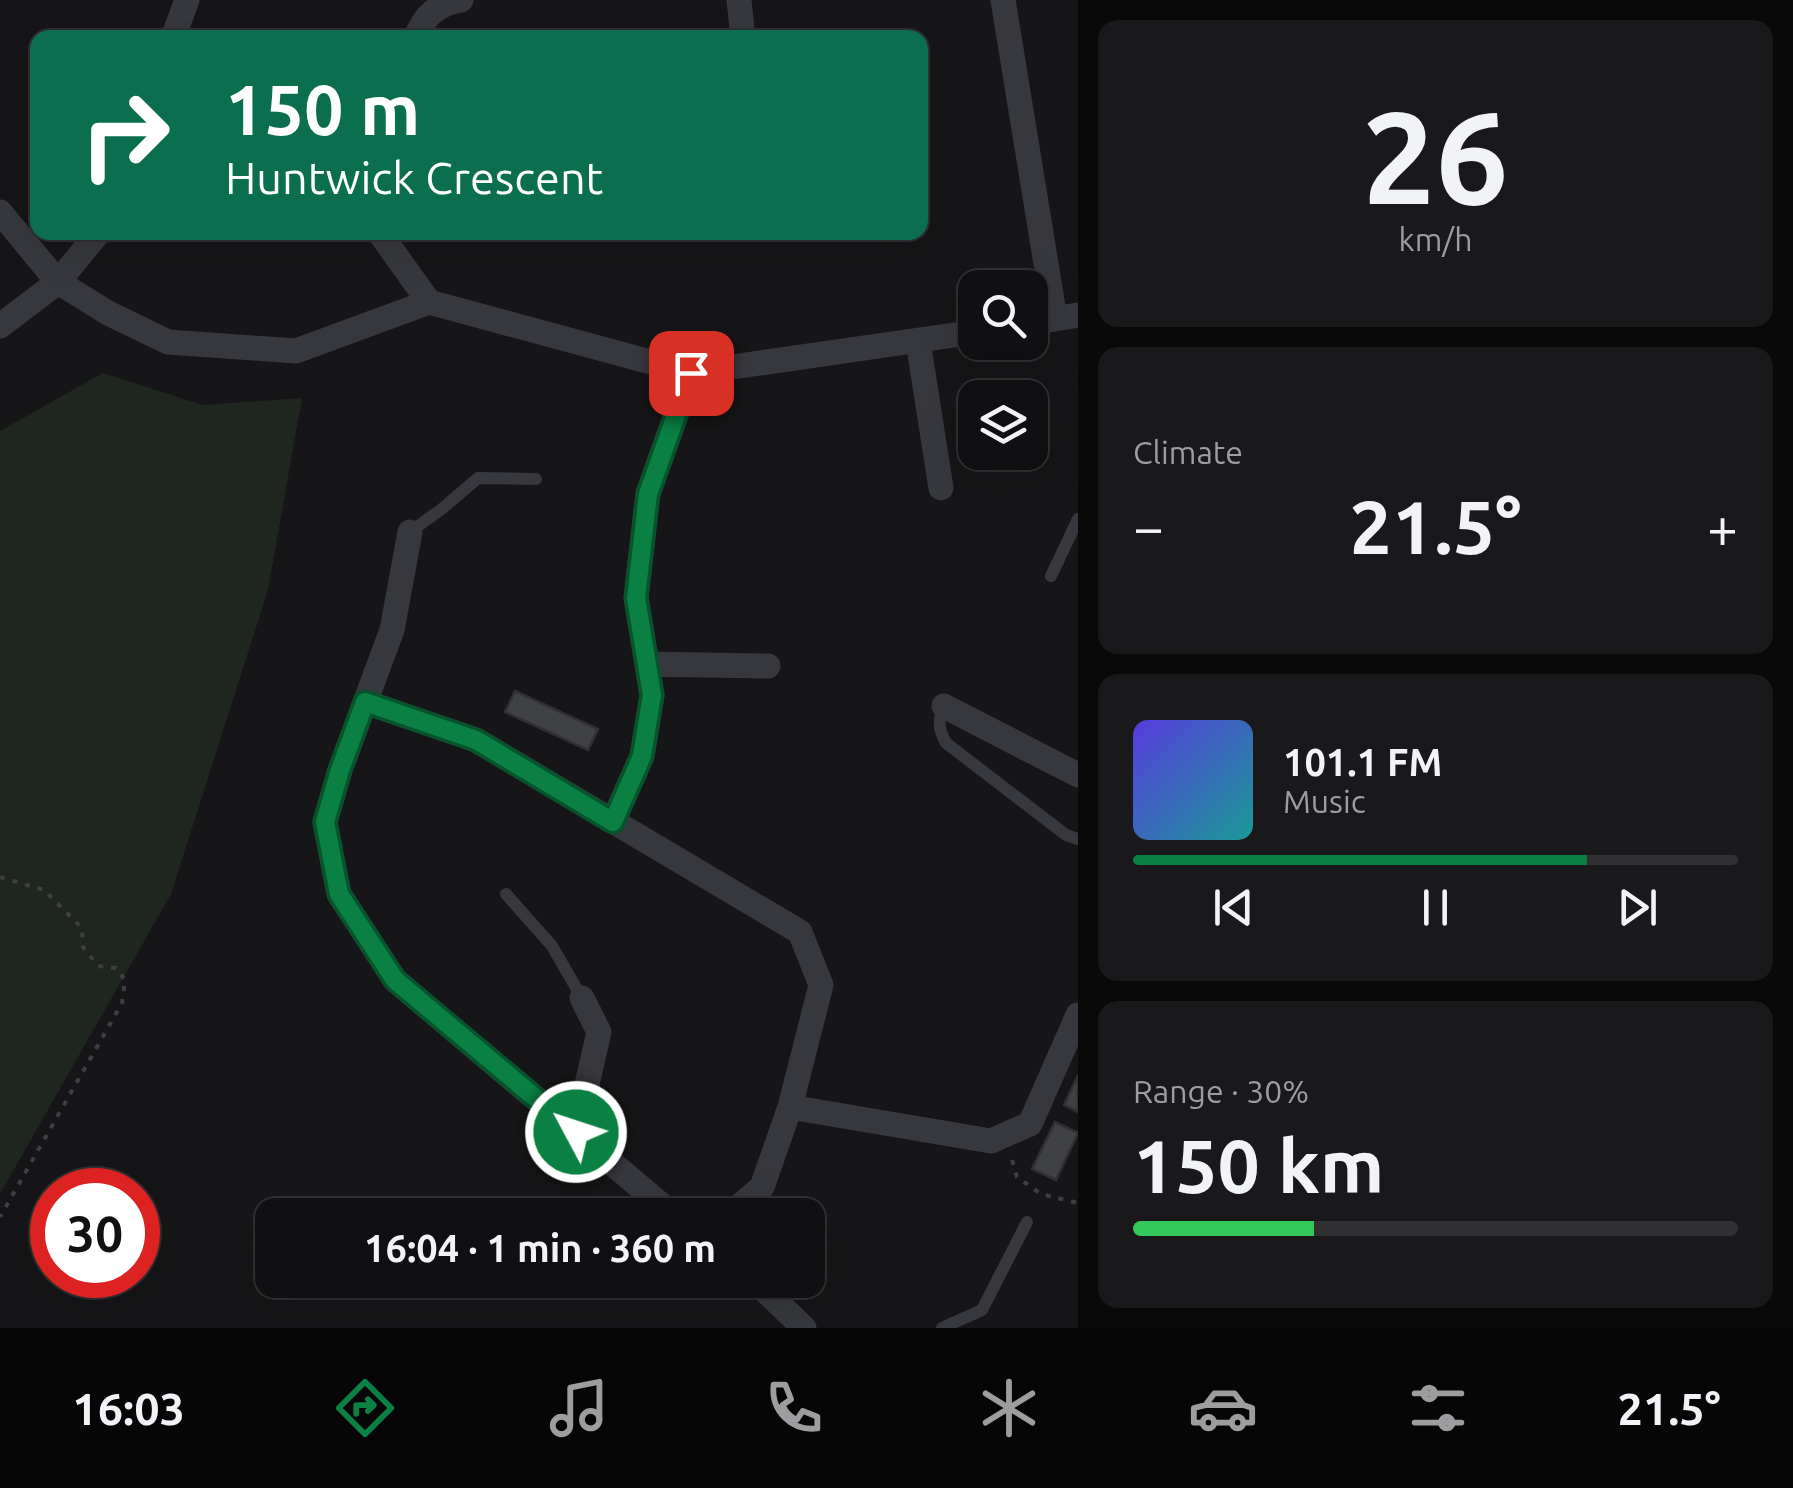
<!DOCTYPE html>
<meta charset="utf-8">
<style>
:root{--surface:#101012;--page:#19191b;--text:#f1f3f6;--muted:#9c9d9f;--line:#303032;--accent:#0b8043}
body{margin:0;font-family:Ubuntu,sans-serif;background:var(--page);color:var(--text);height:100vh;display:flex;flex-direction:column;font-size:38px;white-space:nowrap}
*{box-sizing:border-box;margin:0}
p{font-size:32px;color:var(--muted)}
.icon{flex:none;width:55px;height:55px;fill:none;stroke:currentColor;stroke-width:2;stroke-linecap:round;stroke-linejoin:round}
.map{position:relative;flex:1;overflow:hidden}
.panel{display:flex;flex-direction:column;gap:20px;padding:20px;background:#09090a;width:715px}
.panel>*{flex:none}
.banner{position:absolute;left:30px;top:30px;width:898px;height:210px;border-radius:20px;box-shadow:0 10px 40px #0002,0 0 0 2px var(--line);background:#0b6e4f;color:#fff;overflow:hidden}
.tools{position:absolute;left:958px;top:270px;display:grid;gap:20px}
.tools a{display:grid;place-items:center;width:90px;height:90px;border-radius:20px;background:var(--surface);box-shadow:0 10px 40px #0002,0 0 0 2px var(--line);font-size:50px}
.speed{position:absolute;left:30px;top:1168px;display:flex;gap:20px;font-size:50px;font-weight:700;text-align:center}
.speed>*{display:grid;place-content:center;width:130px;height:130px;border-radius:50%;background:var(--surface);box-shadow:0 10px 40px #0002,0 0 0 2px var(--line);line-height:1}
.speed .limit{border:15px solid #d22;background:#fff;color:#111}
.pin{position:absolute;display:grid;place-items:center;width:85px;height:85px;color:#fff;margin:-42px;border-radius:20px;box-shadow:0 5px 15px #0006}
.me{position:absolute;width:110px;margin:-55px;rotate:310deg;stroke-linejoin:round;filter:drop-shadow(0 0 8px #0008)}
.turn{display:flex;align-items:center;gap:35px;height:210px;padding:0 30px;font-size:45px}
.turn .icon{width:130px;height:130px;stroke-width:2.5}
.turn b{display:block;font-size:70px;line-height:85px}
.big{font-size:75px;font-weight:700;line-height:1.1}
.panel .widget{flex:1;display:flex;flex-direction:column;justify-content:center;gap:15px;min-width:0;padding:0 35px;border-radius:20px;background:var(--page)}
.panel .dial{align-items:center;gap:0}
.dial b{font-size:130px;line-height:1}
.song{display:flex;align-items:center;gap:30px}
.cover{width:120px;height:120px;border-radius:15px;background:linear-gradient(135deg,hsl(250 70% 55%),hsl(180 70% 35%))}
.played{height:10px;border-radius:5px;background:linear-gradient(90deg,var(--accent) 75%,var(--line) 75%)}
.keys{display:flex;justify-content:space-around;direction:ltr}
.heat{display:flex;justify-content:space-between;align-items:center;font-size:55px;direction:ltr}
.charge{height:15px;border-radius:8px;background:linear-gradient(90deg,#34c759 30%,var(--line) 0)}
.trip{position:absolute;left:255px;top:1198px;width:570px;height:100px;border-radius:20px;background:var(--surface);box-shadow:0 10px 40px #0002,0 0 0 2px var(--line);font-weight:700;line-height:100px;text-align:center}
.menu{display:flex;height:160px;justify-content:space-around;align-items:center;background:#060607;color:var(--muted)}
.menu .icon{width:70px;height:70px}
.menu .on{color:var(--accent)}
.menu b{font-size:45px;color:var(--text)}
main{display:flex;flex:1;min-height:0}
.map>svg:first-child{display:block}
</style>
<main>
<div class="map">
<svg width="1078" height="1328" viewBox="0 0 1078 1328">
<rect width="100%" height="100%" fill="#161618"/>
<path fill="#1e261f" d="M103,373l100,32 99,-7 -34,192 -97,304 -171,300v-763z"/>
<path fill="#404145" stroke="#303034" stroke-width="2.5" d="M515,691l83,38 -10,21 -83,-38z
M1078,1075v37l-14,-7z
M1055,1122l23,11 -22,47 -24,-11z"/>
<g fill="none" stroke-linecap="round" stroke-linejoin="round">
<path stroke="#3d3f44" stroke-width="4" stroke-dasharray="5 8" stroke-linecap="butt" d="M0,877l44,13 38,38 1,19 15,19 18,2 9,12 -3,23 -122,214
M1012,1160l5,17 24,17 37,9"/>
<path stroke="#37383d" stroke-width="12" d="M410,532l33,-24 35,-30 58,1
M1051,576l27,-57
M944,706c-6,14 -6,23 2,37l120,92 12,4
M506,894l46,52 30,52
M942,1328l40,-18 45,-88"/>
<path stroke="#37383d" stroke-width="25" d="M739,0l4,38
M1003,0l52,319
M173,38l14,-38
M416,38c7,-22 23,-35 45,-38
M0,212l58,70 50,31 60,29 128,9 133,-49 262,71 284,-41
M379,232l50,70
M1030,323l48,-8
M0,326l58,-44 41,-50
M918,341l23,147
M410,532l-18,98 -52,140 -15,52 14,72 56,86 270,228 51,7
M647,664l121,2
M365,702l111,38 324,192 21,53 -31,122 -28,80 -33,28
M944,706l134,69
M613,821l29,-65 10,-61 -16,-98 12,-104 43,-120
M790,1107l201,34 39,-17 48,-109
M576,1132l23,-100 -17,-34
M754,1280l50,48"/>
</g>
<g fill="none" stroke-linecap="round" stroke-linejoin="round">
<defs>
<path id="route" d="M576,1132l-181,-152 -56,-86 -14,-72 15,-52 25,-68 111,38 137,82 29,-66 10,-61 -16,-97 12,-104 43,-121"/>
</defs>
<use href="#route" stroke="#07532c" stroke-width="25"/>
<use href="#route" stroke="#0b8043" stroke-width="18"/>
</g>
</svg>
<div class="tools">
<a><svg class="icon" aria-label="search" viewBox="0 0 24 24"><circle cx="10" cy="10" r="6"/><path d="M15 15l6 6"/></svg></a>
<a><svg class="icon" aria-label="layers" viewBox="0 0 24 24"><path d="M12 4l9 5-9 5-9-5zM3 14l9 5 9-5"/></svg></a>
</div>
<div class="speed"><div class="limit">30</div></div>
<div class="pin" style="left:691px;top:373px;background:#d93025"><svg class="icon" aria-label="arrive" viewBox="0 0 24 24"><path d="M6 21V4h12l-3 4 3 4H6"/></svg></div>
<svg class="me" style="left:576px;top:1132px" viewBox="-20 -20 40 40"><circle r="17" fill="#0b8043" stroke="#fff" stroke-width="3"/><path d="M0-11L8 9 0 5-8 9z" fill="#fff"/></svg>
<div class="trip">16:04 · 1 min · 360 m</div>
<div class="banner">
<div class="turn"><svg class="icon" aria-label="right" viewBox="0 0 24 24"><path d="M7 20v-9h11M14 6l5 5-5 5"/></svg><div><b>150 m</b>Huntwick Crescent</div></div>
</div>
</div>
<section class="panel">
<div class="widget dial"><b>26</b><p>km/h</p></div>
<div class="widget"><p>Climate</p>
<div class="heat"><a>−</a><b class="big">21.5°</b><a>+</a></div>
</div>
<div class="widget">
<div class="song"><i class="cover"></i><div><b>101.1 FM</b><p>Music</p></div></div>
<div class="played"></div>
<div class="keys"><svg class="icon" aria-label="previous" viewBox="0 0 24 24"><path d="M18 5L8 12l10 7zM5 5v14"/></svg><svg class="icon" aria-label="pause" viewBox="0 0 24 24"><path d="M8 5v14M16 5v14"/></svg><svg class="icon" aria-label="next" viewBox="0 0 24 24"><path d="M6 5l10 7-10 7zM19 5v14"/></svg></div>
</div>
<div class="widget"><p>Range · 30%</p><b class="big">150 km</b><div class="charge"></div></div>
</section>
</main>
<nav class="menu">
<b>16:03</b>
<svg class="icon on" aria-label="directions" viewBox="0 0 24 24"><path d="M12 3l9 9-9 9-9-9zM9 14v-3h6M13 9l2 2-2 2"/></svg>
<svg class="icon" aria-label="music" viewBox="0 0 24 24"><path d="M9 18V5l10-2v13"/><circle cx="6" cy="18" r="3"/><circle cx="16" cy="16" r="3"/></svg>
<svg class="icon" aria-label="phone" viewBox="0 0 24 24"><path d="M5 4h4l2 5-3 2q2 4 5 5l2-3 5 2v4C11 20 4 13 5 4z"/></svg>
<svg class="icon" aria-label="climate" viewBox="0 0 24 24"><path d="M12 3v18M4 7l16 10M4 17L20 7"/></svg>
<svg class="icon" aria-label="car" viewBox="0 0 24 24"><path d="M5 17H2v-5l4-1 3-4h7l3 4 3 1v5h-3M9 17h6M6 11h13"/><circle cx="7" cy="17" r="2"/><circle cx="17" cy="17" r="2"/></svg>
<svg class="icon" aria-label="filters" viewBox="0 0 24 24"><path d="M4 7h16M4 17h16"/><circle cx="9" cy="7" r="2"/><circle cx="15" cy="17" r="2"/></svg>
<b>21.5°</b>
</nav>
